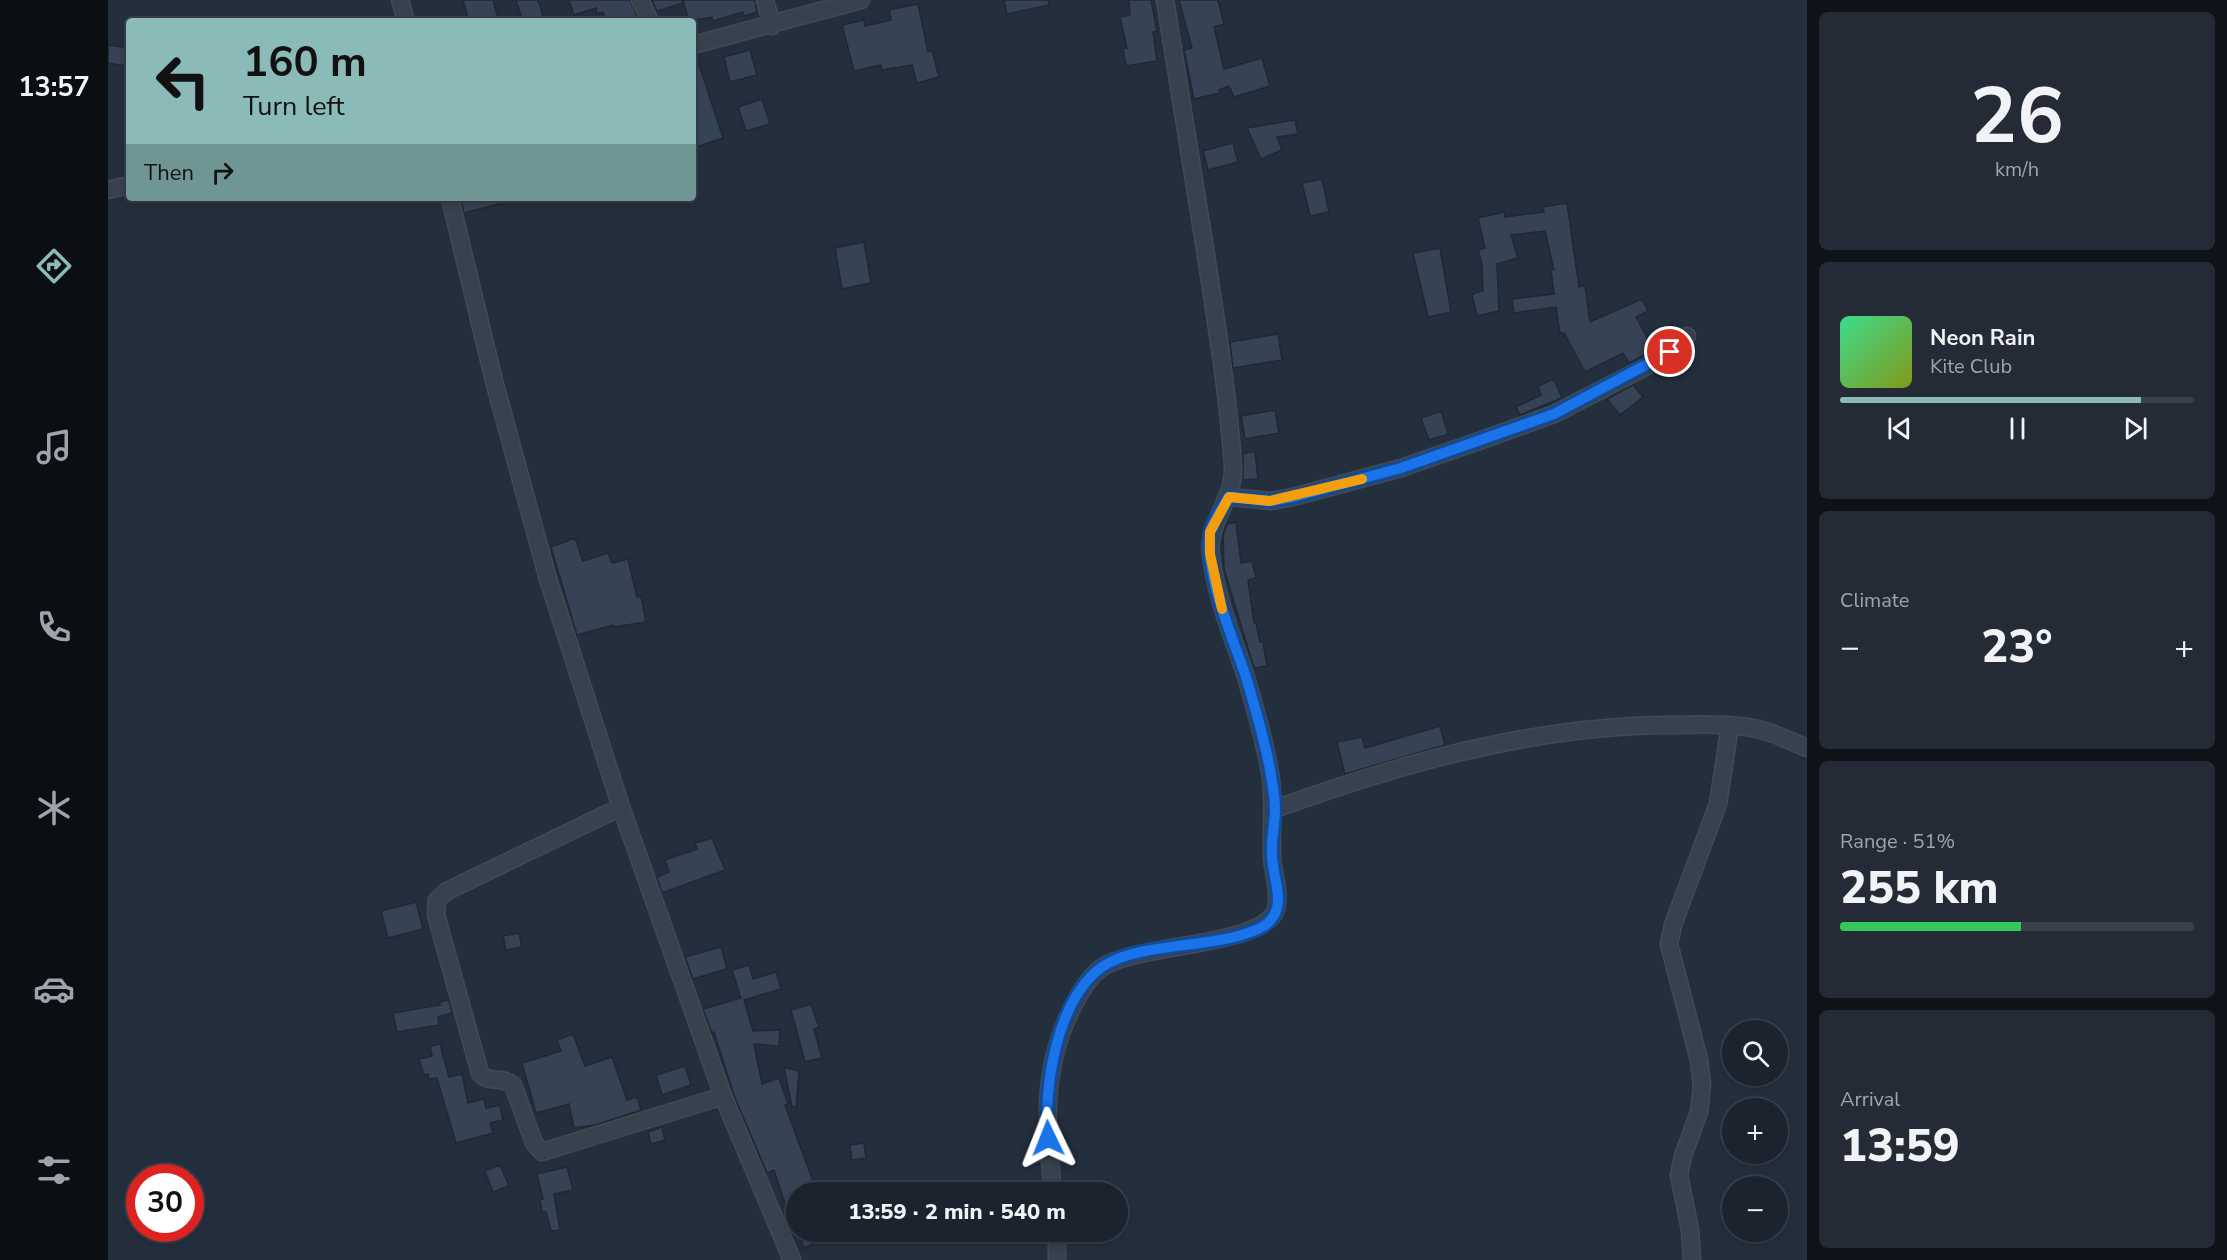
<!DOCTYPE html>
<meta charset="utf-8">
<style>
:root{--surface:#1b232e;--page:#242b36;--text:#f1f3f6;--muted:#a0a4aa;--line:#39404a;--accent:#8bbbb9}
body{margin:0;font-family:"Nunito Sans",sans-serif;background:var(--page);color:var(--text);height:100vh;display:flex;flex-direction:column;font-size:22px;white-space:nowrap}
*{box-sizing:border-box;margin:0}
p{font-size:20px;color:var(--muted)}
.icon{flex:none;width:33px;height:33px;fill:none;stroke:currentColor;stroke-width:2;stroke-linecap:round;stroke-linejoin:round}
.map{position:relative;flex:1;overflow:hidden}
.panel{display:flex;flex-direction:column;gap:12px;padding:12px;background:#0f1319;width:420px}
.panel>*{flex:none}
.banner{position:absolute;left:18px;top:18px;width:570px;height:183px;border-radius:6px;box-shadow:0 3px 9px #0003,0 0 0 2px var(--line);background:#8bbbb9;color:#111;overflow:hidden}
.buttons{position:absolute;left:1614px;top:1020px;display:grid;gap:12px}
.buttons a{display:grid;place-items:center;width:66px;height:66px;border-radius:50%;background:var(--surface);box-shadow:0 3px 9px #0003,0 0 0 2px var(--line);font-size:30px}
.speed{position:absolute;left:18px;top:1164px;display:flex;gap:12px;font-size:30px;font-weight:700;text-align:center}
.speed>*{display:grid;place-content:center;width:78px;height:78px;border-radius:50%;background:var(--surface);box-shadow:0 3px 9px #0003,0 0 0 2px var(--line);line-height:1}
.speed .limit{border:9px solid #d22;background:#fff;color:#111}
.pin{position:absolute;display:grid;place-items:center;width:51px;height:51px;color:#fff;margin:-26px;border:3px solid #fff;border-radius:50%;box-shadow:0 2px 6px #0007}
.me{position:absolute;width:66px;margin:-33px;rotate:358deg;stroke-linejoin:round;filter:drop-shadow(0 0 4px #0008)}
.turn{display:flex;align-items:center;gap:21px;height:126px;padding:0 18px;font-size:27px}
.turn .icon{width:78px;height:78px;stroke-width:2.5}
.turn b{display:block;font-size:42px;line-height:51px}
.then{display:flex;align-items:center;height:57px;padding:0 18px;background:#0003;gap:12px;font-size:22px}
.big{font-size:45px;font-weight:800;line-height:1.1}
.panel .widget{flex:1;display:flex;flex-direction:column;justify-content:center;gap:9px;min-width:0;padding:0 21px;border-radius:9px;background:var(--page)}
.panel .dial{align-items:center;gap:0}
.dial b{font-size:78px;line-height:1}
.song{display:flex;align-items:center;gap:18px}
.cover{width:72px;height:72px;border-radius:9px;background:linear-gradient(135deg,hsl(150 70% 55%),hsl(70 70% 35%))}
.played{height:6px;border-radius:3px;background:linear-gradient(90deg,var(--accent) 85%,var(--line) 85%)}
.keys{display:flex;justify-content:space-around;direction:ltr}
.heat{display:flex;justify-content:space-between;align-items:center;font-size:33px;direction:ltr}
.charge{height:9px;border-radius:4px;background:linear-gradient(90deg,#34c759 51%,var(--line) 0)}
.trip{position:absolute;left:678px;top:1182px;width:342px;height:60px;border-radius:30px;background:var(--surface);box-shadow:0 3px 9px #0003,0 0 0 2px var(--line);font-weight:800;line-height:60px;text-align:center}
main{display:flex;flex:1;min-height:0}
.menu{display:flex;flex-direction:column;width:108px;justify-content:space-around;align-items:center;background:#0b0e12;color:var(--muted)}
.menu .icon{width:42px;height:42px}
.menu .selected{color:var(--accent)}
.menu b{font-size:27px;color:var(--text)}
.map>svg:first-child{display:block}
</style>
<main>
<nav class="menu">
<b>13:57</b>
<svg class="icon selected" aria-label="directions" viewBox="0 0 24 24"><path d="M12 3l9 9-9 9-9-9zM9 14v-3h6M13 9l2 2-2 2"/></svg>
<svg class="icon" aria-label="music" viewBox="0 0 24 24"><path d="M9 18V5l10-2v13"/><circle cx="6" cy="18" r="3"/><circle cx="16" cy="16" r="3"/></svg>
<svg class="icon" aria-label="phone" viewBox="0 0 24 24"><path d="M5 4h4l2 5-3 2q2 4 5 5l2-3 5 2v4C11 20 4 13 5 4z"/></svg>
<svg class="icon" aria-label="climate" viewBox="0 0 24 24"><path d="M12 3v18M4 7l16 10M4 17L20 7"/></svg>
<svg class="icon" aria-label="car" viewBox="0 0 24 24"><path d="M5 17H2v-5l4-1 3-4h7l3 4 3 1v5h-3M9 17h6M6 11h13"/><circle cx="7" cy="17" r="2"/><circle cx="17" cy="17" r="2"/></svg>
<svg class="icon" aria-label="filters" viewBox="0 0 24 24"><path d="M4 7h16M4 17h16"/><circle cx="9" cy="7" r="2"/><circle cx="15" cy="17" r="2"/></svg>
</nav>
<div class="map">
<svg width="1699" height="1260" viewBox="0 0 1699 1260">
<rect width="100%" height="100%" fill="#242f3e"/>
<path fill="#364354" stroke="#1f2835" stroke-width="1.5" d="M355,0h30l6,21h-30z
M408,0h22l5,16 -20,5z
M461,0h61l7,17 -12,4h-19l-3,-9 -6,2 -1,-6 -22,7z
M544,0h30l1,3 -26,8z
M575,0h72l2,12 -13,4 -1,-4 -30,9 -1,-4 -23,4z
M896,0h44l1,5 -42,9z
M1021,0h22l6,31 -4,1 4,29 -31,5 -3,-18h4l-7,-31 10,-2z
M1071,0h39l6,24 -10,3 10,42 38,-11 8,28 -36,11 -5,-11 -10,4 1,3 -26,6 -10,-49 8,-2z
M810,4l10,48 4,-2 7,27 -22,6 -5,-18 -30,5 -1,-5 -27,6 -12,-46 22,-5 1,6 26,-6 -2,-10z
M0,45l21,3 -3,18 -18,-3z
M642,50l7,25 -27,7 -6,-25z
M585,55h3l27,83 -30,10z
M654,99l8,25 -24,7 -8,-24z
M1187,120l3,14 -21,3 5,13 -21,9 -14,-31z
M1125,143l5,19 -30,8 -5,-19z
M1214,179l7,33 -19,4 -8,-33z
M353,198h45v4l-42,11z
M1459,203l12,84 6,-1 5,36 52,-23 6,12 -12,6 12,22 22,-15 5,8 -20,18 -26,13 -6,-10 -38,19 -21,-39h-4l-4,-26 -42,6 -2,-14 42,-5 -3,-24h3l-9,-39 -34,4 7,23 -21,6 2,47 -22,5 -5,-22 11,-3 -1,-27 -4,-14 7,-2 -7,-30 26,-6 1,5 39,-5 -1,-5z
M756,242l7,41 -29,6 -7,-41z
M1332,248l11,64 -23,5 -15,-64z
M1170,334l4,26 -49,8 -3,-26z
M1446,379l8,19 -42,17 -4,-8 25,-12 -3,-9z
M1525,385l10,12 -23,18 -13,-16z
M1167,410l4,23 -34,6 -4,-23z
M1333,411l7,23 -19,6 -8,-22z
M1147,452l3,27 -15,1v-27z
M1128,522l5,41 11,-2 4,17 -8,2 6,43h2l4,19h3l4,24 -13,2 -30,-99 -1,-34 4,-11z
M467,538l8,23 25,-8 4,10 16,-4 9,38 4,-1 5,26 -32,5 -1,-2 -36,10 -26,-88z
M1332,726l5,19 -100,29 -8,-32 25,-5 3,11z
M604,838l13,32 -63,23 -5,-16 12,-5 -4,-12 32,-11 -2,-6z
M308,902l7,27 -35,9 -7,-27z
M411,933l3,14 -16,3 -3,-14z
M613,947l6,22 -34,10 -8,-22z
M641,965l4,14 23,-7 5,17 -37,11 9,31 27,-1 -1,16 -25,-2 8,40 17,-6 9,26 -3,1 32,87h-21v38l-2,1 -20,-61 -7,3 -32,-75 -21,-66 -2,1 -9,-24 38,-11 -9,-28z
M341,1000l3,13 -14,4 1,8 -42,7 -4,-19 47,-8 -1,-3z
M703,1004l8,23 -5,2 8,29 -17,4 -14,-52z
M465,1034l12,32 27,-9 15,43 10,-3 4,13 -46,15 -21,3 -5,-24 -33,9 -14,-50 39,-12 -4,-11z
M332,1044l9,33 13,-3 6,29 16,-4 2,9 14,-3 3,15 -13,3 3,10 -37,10 -19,-65 -8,1 -1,-5 -4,1 -5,-16 13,-3 -2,-10z
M577,1066l6,19 -29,10 -6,-20z
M676,1067l15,4 -3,36h-4z
M554,1127l3,13 -14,4 -3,-12z
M756,1143l2,15 -14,2 -2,-15z
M392,1165l9,21 -16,6 -8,-21z
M459,1167l6,23 -19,4 6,36 -9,1 -5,-19h-4l-2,-13h3l-6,-25z
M690,1232h16l5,10 -15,6z"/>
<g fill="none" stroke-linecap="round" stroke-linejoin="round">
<defs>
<path id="minor" d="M292,0l6,21
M532,0l10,21
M657,0l7,26
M585,45l168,-45
M0,190l21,-5
M342,198l44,183 54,198 73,228 102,289 69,164
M1121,497l42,4 22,-4 108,-29 78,-27 75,-27 107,-55 26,-23
M513,807l-174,84 -10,9 -1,15 44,158c9,11 22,3 33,12l21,58 8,9 181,-56
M1167,809c127,-46 258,-83 394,-84 26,0 53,-2 78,2 21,3 41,13 60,21
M945,1192c-7,-67 -12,-123 20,-186 7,-14 15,-28 28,-38 35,-25 164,-21 175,-59 5,-16 -4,-38 -4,-54 -1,-30 3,-58 -3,-88 -6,-31 -15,-63 -24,-93 -13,-39 -29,-77 -34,-118 -5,-34 24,-56 22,-90 -5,-72 -17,-145 -28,-217 -13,-83 -27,-166 -40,-249
M949,1260v-28
M1584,1260l-2,-30 -11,-55 4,-19 16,-44 3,-27 -3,-25 -30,-116 4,-19 45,-121 12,-79"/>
</defs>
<use href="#minor" stroke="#414a57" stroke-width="19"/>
<use href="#minor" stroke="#38414e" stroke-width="16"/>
</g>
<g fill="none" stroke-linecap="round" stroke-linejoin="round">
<defs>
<path id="route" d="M940,1138c-5,-50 9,-139 54,-171 39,-27 120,-17 162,-41 6,-4 11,-11 13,-18 4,-15 -5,-37 -5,-53 -1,-16 3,-30 3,-46 0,-13 -3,-27 -5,-40 -6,-30 -15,-62 -24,-92 -13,-39 -42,-104 -36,-144 3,-14 13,-25 19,-36l41,4 23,-4 108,-29 153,-54 116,-62"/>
</defs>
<use href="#route" stroke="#114b97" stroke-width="15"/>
<use href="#route" stroke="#1a73e8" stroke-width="10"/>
<path stroke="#f59e0b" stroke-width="10" d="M1114,609l-12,-55v-22l19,-35 41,4 92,-22"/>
</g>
</svg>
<div class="buttons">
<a><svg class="icon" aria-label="search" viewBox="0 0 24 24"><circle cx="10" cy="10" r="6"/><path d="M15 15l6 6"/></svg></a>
<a>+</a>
<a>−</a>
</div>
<div class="speed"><div class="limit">30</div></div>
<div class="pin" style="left:1562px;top:352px;background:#d93025"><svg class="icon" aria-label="arrive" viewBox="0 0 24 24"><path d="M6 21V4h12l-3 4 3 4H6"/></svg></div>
<svg class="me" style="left:940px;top:1138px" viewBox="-20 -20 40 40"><path d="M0-17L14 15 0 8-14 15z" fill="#1a73e8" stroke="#fff" stroke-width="4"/></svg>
<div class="trip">13:59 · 2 min · 540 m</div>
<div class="banner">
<div class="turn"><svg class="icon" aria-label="left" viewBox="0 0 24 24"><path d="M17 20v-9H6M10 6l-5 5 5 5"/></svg><div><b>160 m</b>Turn left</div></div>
<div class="then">Then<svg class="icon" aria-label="right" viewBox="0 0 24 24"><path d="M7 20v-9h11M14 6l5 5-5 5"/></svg></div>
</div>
</div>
<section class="panel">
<div class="widget dial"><b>26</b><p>km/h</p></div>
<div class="widget">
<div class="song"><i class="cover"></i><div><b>Neon Rain</b><p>Kite Club</p></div></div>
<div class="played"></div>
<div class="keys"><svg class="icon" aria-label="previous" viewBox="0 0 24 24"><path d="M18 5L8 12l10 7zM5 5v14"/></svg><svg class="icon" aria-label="pause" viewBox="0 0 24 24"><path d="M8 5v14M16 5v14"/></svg><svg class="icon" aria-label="next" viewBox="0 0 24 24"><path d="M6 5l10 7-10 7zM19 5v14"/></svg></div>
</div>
<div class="widget"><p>Climate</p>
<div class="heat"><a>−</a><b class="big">23°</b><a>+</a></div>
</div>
<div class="widget"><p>Range · 51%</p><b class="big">255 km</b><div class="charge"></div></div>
<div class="widget"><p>Arrival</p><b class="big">13:59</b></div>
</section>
</main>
